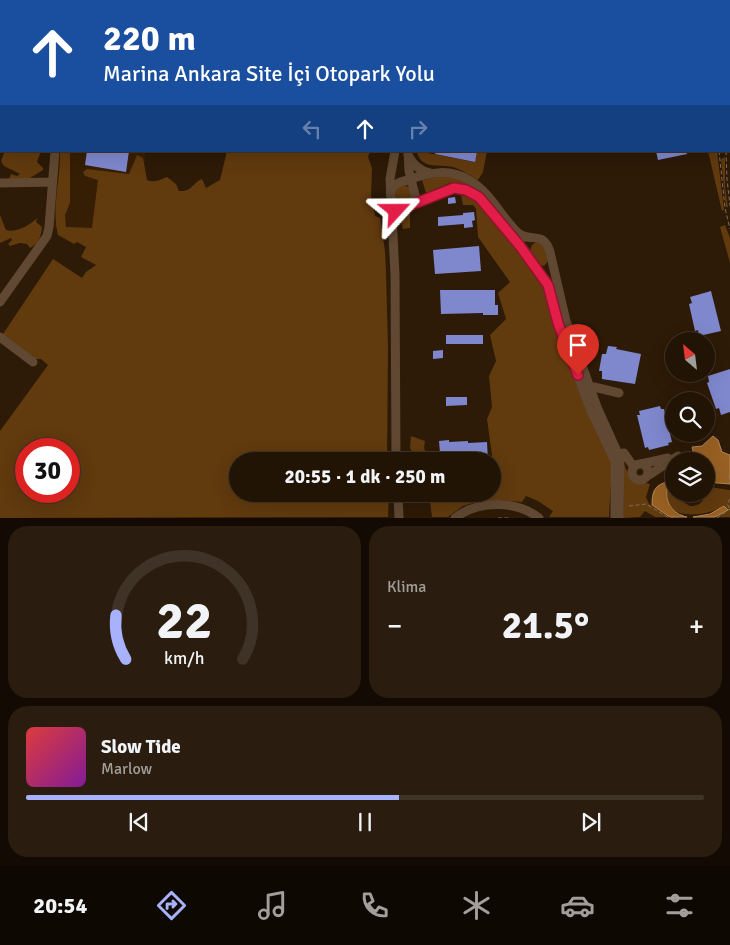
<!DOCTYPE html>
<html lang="tr">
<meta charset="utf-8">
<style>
:root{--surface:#221405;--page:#2a1d0f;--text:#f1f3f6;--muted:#a29e9a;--line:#3f3327;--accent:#a7b1fc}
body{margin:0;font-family:Signika,sans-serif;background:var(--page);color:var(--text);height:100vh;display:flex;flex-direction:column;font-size:19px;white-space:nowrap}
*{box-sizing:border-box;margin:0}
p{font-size:16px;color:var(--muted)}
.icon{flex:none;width:28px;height:28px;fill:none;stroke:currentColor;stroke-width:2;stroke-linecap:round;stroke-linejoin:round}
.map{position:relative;height:518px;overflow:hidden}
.details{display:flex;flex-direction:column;gap:8px;padding:8px;background:#130b03;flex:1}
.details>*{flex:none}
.guide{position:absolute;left:0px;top:0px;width:730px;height:152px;box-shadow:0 5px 20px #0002,0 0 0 1px var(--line);background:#1a4fa0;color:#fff;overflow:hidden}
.needle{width:32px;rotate:332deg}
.buttons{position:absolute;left:665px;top:332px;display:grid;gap:10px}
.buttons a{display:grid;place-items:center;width:50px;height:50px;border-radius:50%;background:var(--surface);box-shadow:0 5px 20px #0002,0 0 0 1px var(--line);font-size:25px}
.speed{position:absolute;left:15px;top:438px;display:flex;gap:10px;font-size:25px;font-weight:700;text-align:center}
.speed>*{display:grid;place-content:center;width:65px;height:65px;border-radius:50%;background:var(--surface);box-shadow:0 5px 20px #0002,0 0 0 1px var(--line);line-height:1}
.speed .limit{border:8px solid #d22;background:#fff;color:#111}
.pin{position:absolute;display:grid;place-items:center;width:42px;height:42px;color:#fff;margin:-51px -21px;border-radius:50% 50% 50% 0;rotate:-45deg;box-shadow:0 0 5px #0007}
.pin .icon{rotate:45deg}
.me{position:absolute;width:55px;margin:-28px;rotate:66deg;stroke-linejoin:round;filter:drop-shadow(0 0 4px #0008)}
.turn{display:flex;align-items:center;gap:18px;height:105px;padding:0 20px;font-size:22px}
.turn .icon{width:65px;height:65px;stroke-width:2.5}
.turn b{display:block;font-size:35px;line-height:42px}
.lanes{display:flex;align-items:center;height:48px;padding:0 20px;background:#0003;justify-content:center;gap:25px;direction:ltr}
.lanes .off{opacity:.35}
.big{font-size:38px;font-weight:700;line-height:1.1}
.details .card{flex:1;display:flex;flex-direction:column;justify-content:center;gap:8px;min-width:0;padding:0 18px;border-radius:20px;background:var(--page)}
.details .dial{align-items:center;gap:0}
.dial svg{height:130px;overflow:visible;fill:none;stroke:var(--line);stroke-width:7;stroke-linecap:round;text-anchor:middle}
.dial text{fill:var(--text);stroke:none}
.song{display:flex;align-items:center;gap:15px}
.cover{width:60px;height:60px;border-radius:8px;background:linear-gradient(135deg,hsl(0 70% 55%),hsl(290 70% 35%))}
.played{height:5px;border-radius:2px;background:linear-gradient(90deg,var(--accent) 55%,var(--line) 55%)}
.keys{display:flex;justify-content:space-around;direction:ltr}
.heat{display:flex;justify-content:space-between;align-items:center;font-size:28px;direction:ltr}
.details .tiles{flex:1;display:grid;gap:8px;grid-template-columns:1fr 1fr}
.card:last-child{grid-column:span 2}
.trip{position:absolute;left:229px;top:452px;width:272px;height:50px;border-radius:25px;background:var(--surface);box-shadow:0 5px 20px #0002,0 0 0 1px var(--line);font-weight:700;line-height:50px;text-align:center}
.menu{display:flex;height:80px;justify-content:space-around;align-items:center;background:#0e0802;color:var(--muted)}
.menu .icon{width:35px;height:35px}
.menu .active{color:var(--accent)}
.menu b{font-size:22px;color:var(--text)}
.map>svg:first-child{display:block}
</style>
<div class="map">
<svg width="730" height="518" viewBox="0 0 730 518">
<rect width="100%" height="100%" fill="#2d1a07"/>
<path fill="#361e04" d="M67,0h170l-170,1z
M55,151h91l-3,27 -42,57 -52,-8z"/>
<path fill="#613a0e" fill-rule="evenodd" d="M0,0h59l1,1h-59v20z
M5,151h36l-4,11 6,6v2l-13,8 1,2 -22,-1 2,-5 6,2 3,-2 -16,-8 -3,-5z
M60,151h10v52l-5,12 1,12 26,1 6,-48 -13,-4 -2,-4 4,-3 42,5 8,-19 6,3 4,22c7,3 13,0 20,-3l9,7 3,7c13,1 12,-7 23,-12l4,9 14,-8 7,-29h143l-2,6 4,11 -1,28 4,20 5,2 5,33 1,21 2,75 -1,114h-149v33h151l-1,23 -388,1v-87l48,-66 -7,-6h-6l-32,-25 50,-75 29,19 4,-6 10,-7 -15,-8 5,-10 -9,-5 -3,2 -16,-9c-7,-28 3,-56 2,-84zM26,449h43v42h-43z
M417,151h11v2l46,9 3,-11h10l-4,21 -5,8c-8,-5 -16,-10 -25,-13 -14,-3 -33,3 -36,-16z
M708,151h9l7,59 -2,1z
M725,157v30l3,20h-2l-5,-48z
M440,176l16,2 17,8 52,55 -2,4 -48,-57 -13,-4 -12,-1 -24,10 -4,-13z
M395 193a8 8 0 1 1 16 0a8 8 0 1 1-16 0Z
M461,195l12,3 5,4 15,17 53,70 10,43 34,86 22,45 -3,54h-60l4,-6 -15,-10 -12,-5 -4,6 -23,-2 -26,3 -10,3 -15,11h-16l-3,-23h63l1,-31 -6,-44 5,-12 -3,-31 7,-15 -6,-26 16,-16 -8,-26 12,-11 -32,-45 -2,-28 -3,-4h-10z
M410,212v16l-7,1 -4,-16z
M0,215l6,15c11,3 24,-5 31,-12l-1,4 6,5c-1,9 -3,17 -12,21l-3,-4 -7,-1 -10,3 -2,-2 4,-4 -1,-2 -11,5z
M725,225l5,13v25l-10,-36z
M538,241l6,5 4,15 -4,5 -6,-2 -8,-14 2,-5z
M411,436l14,5 -1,7 5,13h-12l-7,-13z
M624,464c9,21 6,15 26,20l-4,13 3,7 21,13h-15l-10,-6 -5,6 -17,1z
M674,485v9h4l3,7 9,5c16,0 12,-10 19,-19l21,3v27h-15l4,-2 5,-9c-15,9 -40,12 -52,3 -4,-6 -6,-13 -5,-20z"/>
<path fill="#986022" stroke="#b18657" d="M713,436l5,4 4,12 8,3v29l-24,-2v-21h-20l9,-2 -3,-12 10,-1z
M674,480v5l-7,4c-2,14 6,25 20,28h-17l-18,-12c0,-18 5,-21 22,-25z
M724,506l4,4 -13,7h-22l17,-3z"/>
<path fill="#7f87cd" d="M87,151h42l-3,21 -41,-7z
M436,151h41l-2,11 -40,-8z
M656,151h30l1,3 -29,6z
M455,197l1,6 -8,1v-6z
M474,212l1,8 -3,1 1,6 -9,1v-4l-26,2v-9l25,-2v-2z
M479,246l2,25 -46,3 -2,-24z
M440,290h55v15h3v10h-15v-2l-42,1z
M711,291l10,40 -22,5 -1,-6 -3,1 -6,-27 3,-1 -2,-6z
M446,335h37v9h-37z
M608,346l9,1 -1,2 25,5 -6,30 -33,-5v-8h-3l3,-17h4z
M443,350v8l-10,1v-8z
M730,369v43l-9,3 -2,-7 -3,1 -9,-26 2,-1 -1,-6z
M446,397h21v8l-21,1z
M660,406l1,3h3l8,33 -4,1 1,2 -20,5 -1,-3 -3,1 -8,-33h3l-1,-4z
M449,440v2l19,-1v2l19,-1 1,19h-54v-7l6,-1 -1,-12z"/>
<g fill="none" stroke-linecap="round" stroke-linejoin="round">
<path stroke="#7f6e5e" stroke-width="1" stroke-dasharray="4 2.5" stroke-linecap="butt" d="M729,94l1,-6
M719,151l6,57 5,21
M726,151l1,28 3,27
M706,469c11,-2 20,2 24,13
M668,472l1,6 5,3
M730,499l-3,5 3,5
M629,506l17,-2 23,14
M695,517v1
M498,518h12
M672,518l3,-5
M717,518l13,-9"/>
<path stroke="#604832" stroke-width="9" d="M67,1v-1
M430,1v-1
M442,1v-1
M395,151l-5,28 5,95 1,187
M408,151l1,20 6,24 -2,6 -4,4
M408,155c5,10 12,16 22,18
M0,183l52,-1
M0,302l47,-66 2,-9 6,-76
M0,337l33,25
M585,390l9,-3 25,6
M614,455l10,-2 10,14
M641,464l27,-6
M632 472a8 8 0 1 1 16 0a8 8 0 1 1-16 0Z
M646,477l32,-21
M398,494l1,24
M455,518c23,-18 61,-18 84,0
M615,518v-57l-24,-50 -33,-88 -8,-33 -7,-13 -37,-49 -22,-25 -13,-11 -8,-3h-9l-52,17c-9,-2 -16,-12 -8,-20 4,-4 9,-5 14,-6 22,-8 42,-12 63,1 19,12 30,35 46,51 12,12 26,-3 33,20l16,69 31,86 23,51 -1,60"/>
</g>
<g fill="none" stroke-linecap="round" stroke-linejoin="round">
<defs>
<path id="route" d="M396,211l58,-23 12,2 13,7 41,49 28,39 10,38 20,52"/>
</defs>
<use href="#route" stroke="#92132f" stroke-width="12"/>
<use href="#route" stroke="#e11d48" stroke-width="9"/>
</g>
</svg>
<div class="buttons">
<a><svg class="needle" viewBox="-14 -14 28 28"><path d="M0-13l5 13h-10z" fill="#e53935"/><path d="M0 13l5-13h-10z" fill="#a29e9a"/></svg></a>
<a><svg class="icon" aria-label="search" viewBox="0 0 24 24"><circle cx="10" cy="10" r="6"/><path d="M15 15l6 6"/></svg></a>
<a><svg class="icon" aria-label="layers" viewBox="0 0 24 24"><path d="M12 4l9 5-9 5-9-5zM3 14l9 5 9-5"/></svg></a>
</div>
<div class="speed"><div class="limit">30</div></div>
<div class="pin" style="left:578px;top:375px;background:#d93025"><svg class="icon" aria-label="arrive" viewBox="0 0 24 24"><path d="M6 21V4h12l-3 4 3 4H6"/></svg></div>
<svg class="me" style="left:396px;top:211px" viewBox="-20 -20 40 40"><path d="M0-17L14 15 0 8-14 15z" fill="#e11d48" stroke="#fff" stroke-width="4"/></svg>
<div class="trip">20:55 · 1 dk · 250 m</div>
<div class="guide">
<div class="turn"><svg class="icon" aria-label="ahead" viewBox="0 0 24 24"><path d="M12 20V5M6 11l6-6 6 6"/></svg><div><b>220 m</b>Marina Ankara Site İçi Otopark Yolu</div></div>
<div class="lanes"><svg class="icon off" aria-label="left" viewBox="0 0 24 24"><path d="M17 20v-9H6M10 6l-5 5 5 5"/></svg><svg class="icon" aria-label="ahead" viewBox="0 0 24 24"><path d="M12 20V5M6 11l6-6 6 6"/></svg><svg class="icon off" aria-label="right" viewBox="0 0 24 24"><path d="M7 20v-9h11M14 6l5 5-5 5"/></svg></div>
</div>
</div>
<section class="details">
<div class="tiles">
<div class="card dial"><svg viewBox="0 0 100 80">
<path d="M14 69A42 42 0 1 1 86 69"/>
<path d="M14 69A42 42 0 0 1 8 42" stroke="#a7b1fc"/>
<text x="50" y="56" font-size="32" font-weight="700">22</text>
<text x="50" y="72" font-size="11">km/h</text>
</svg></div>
<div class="card"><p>Klima</p>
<div class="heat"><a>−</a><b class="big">21.5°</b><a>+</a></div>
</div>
<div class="card">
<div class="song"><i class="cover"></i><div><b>Slow Tide</b><p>Marlow</p></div></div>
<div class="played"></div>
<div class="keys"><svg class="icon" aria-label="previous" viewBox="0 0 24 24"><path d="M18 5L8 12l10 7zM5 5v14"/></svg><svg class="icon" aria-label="pause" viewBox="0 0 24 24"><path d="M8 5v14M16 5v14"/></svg><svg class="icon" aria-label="next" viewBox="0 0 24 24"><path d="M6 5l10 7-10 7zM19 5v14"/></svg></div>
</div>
</div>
</section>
<nav class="menu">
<b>20:54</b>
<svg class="icon active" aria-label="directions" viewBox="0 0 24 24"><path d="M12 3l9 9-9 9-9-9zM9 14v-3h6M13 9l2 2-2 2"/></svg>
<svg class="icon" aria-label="music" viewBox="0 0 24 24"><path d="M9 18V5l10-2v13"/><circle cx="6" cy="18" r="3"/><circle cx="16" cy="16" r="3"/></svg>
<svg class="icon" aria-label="phone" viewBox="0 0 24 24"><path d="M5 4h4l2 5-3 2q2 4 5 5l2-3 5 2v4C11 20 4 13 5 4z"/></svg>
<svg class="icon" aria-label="climate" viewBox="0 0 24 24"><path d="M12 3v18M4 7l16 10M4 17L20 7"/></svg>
<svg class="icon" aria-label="car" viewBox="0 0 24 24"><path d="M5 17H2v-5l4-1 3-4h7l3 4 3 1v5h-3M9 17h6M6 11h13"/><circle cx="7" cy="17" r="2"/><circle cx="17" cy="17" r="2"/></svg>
<svg class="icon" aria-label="filters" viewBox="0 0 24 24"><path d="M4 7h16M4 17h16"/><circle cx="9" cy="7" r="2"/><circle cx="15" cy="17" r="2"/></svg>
</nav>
